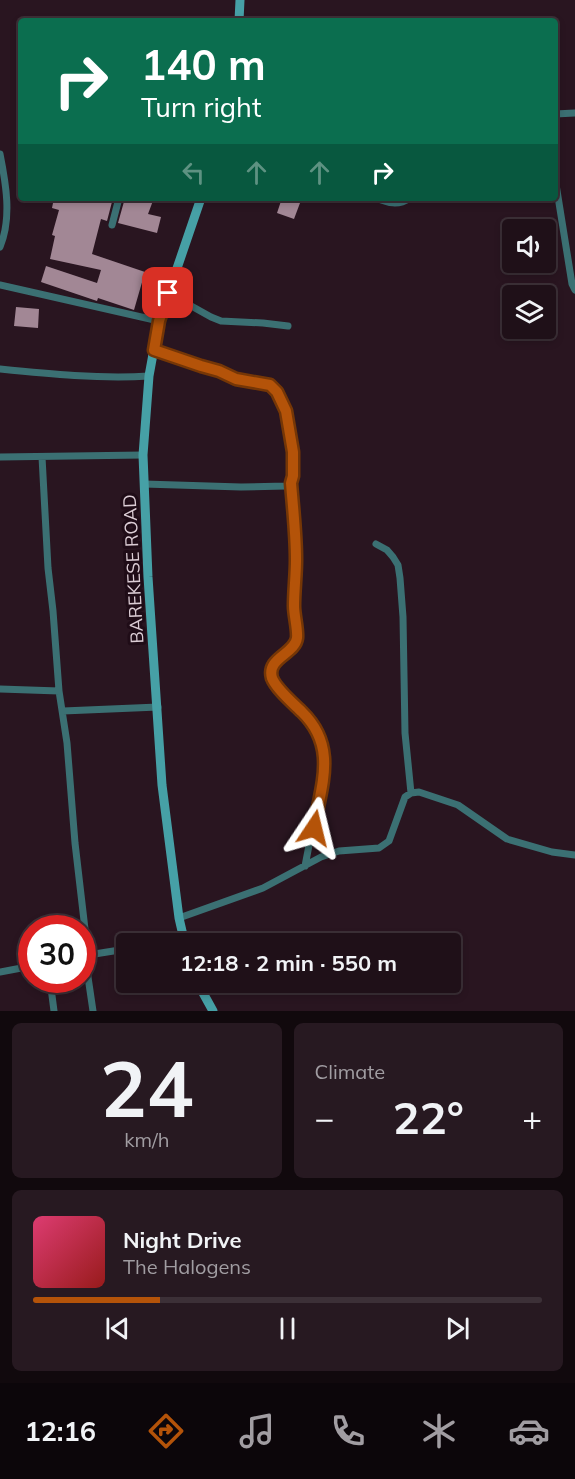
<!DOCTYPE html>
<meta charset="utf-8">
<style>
:root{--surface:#1f1018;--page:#271921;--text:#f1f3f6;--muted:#a19da2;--line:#3c3037;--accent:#b45309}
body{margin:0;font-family:Mulish,sans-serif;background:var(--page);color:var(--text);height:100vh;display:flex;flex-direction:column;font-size:22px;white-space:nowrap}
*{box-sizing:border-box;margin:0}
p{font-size:20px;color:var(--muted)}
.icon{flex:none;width:33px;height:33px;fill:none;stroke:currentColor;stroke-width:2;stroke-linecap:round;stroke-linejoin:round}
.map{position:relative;height:1011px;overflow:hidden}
.details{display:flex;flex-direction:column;gap:12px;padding:12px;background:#11090d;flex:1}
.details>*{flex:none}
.hud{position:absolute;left:18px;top:18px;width:540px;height:183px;border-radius:6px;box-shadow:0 3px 9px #0003,0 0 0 2px var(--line);background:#0b6e4f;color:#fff;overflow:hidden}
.tools{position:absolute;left:502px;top:219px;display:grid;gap:12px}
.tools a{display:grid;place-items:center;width:54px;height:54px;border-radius:6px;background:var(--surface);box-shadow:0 3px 9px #0003,0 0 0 2px var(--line);font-size:30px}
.speed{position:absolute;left:18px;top:915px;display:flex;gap:12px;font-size:30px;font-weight:700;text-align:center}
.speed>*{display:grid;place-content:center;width:78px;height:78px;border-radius:50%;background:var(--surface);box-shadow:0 3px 9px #0003,0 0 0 2px var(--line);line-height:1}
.speed .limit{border:9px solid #d22;background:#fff;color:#111}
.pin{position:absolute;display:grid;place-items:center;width:51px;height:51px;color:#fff;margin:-26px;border-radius:12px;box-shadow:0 3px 9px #0006}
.me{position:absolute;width:66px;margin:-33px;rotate:10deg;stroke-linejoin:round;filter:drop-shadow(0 0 4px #0008)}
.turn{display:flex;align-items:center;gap:21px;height:126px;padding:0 24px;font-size:27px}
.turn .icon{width:78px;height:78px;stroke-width:2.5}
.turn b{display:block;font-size:42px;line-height:51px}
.lanes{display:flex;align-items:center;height:57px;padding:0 24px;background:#0003;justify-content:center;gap:30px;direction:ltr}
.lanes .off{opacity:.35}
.big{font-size:45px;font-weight:700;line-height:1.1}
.details .card{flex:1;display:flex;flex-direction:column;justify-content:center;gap:9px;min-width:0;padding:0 21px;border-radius:9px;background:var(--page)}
.details .dial{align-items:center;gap:0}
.dial b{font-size:78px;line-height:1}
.song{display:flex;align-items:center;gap:18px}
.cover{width:72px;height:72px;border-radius:9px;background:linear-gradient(135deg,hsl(340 70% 55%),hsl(0 70% 35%))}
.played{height:6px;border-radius:3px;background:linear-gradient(90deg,var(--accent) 25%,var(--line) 25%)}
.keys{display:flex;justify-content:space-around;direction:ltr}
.heat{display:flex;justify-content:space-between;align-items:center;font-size:33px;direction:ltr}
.details .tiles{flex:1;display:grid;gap:12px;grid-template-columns:1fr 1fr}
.card:last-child{grid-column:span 2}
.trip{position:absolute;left:116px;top:933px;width:345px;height:60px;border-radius:6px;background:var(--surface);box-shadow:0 3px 9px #0003,0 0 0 2px var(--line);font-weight:700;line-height:60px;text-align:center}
.dock{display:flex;height:96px;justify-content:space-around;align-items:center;background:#0c060a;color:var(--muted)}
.dock .icon{width:42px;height:42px}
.dock .active{color:var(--accent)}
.dock b{font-size:27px;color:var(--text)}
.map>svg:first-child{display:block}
</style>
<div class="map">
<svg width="575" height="1011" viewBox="0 0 575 1011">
<rect width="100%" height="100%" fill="#291520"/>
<path fill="#a28795" d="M54,198h59l-6,23 -6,-2 -9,35 53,18 -11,38 -36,-12 -1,3 -56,-19 5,-16 51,17 4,-13 -51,-11 5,-23 -3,-1 7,-25 -7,-2z
M125,198h29l-6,16 13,3 -4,16 -39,-10z
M282,198h6l12,5 -6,16 -17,-6z
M16,307l23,2 -1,19 -24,-2z"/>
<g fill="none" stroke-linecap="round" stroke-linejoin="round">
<path stroke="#3b7073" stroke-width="7" d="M555,114l20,-1
M0,154c6,30 12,64 0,93
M555,178l17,106 3,6
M376,198c12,5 22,8 34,0
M112,225l7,-27
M0,285l159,36
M168,293l43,24 10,4 42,2 25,3
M0,369c49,5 100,10 149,7
M0,457l143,-2
M42,457l6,111 5,43 6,80 8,52 8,100 13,112v22l5,34
M291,483l5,74 -2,60 3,21 -3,7 -18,17 -4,5v11l10,14 30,30 7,12 4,11 1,23 -19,98
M144,484l97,3 45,-1 5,-3 2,-7v-24l-7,-41 -9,-19 -7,-7 -27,-4 -24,-10 -18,-5 -47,-16
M376,544l11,6 6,7 5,8 2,13 3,39 2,116 6,60
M0,689l59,2
M63,711l95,-4
M179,918l84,-30 58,-31 18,-6 40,-3 10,-7 16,-44 6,-4 8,-1 39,13 49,34 45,13 23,3
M158,944l26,-5
M82,956l44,-7
M0,972l32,-6
M50,980l4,31"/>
<path stroke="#46a0a6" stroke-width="9" d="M239,21l1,-21
M185,944l-6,-26 -17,-133 -14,-208 -5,-122 6,-79 10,-55 42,-123
M197,982l16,29"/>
</g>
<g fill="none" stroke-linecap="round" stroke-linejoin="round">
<defs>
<path id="route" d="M168,293l-9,28 -5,29 47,16 18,5 17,8 34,6 7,7 9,19 7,41v24l-2,7c2,25 5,51 5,77 0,15 -2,31 -2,46 0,9 4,24 3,32 -2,16 -31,20 -25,40 4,11 22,26 30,34 36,35 19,73 12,116"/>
</defs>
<use href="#route" stroke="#753606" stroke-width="15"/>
<use href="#route" stroke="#b45309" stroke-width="10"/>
</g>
<g text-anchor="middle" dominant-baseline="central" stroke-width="6" stroke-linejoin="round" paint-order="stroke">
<g font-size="18" fill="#dccdd5" stroke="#1f0c17">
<text transform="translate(133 569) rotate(-93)">BAREKESE ROAD</text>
</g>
</g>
</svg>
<div class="tools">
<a><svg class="icon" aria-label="sound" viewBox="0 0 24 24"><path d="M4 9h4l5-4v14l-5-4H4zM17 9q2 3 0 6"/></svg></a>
<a><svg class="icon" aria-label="layers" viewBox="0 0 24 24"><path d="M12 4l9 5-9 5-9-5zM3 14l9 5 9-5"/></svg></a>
</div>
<div class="speed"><div class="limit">30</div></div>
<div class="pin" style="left:168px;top:293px;background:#d93025"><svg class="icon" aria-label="arrive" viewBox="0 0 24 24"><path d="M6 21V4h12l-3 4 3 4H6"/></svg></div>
<svg class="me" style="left:314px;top:828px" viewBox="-20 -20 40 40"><path d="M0-17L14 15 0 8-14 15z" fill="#b45309" stroke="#fff" stroke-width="4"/></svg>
<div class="trip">12:18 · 2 min · 550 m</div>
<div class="hud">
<div class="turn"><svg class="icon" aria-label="right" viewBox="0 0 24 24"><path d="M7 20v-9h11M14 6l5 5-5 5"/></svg><div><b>140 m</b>Turn right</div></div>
<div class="lanes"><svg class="icon off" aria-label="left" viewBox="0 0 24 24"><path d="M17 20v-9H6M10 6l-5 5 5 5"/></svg><svg class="icon off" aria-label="ahead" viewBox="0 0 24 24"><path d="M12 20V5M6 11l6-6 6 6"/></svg><svg class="icon off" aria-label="ahead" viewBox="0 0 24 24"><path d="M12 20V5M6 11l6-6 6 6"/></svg><svg class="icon" aria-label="right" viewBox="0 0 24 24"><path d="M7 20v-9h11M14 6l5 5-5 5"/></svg></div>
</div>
</div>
<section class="details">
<div class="tiles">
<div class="card dial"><b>24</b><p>km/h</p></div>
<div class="card"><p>Climate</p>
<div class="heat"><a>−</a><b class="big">22°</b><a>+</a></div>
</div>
<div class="card">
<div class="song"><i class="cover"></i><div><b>Night Drive</b><p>The Halogens</p></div></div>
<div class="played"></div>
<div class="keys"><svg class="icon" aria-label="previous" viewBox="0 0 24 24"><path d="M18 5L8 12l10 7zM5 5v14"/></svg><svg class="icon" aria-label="pause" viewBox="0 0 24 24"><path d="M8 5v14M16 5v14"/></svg><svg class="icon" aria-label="next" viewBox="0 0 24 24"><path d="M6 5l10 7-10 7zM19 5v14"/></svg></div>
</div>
</div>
</section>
<nav class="dock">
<b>12:16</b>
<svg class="icon active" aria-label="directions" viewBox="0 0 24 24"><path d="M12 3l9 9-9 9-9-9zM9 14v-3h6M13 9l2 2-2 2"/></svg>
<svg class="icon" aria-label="music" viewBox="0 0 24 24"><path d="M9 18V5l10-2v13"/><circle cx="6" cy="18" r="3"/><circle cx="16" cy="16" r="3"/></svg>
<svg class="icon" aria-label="phone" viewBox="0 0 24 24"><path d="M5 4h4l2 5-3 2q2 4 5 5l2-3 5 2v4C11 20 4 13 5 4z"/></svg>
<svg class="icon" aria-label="climate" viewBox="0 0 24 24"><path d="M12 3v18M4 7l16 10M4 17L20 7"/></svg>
<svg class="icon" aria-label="car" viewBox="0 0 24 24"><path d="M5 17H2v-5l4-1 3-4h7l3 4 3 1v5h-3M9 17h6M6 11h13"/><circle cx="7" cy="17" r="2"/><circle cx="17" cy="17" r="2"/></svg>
</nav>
